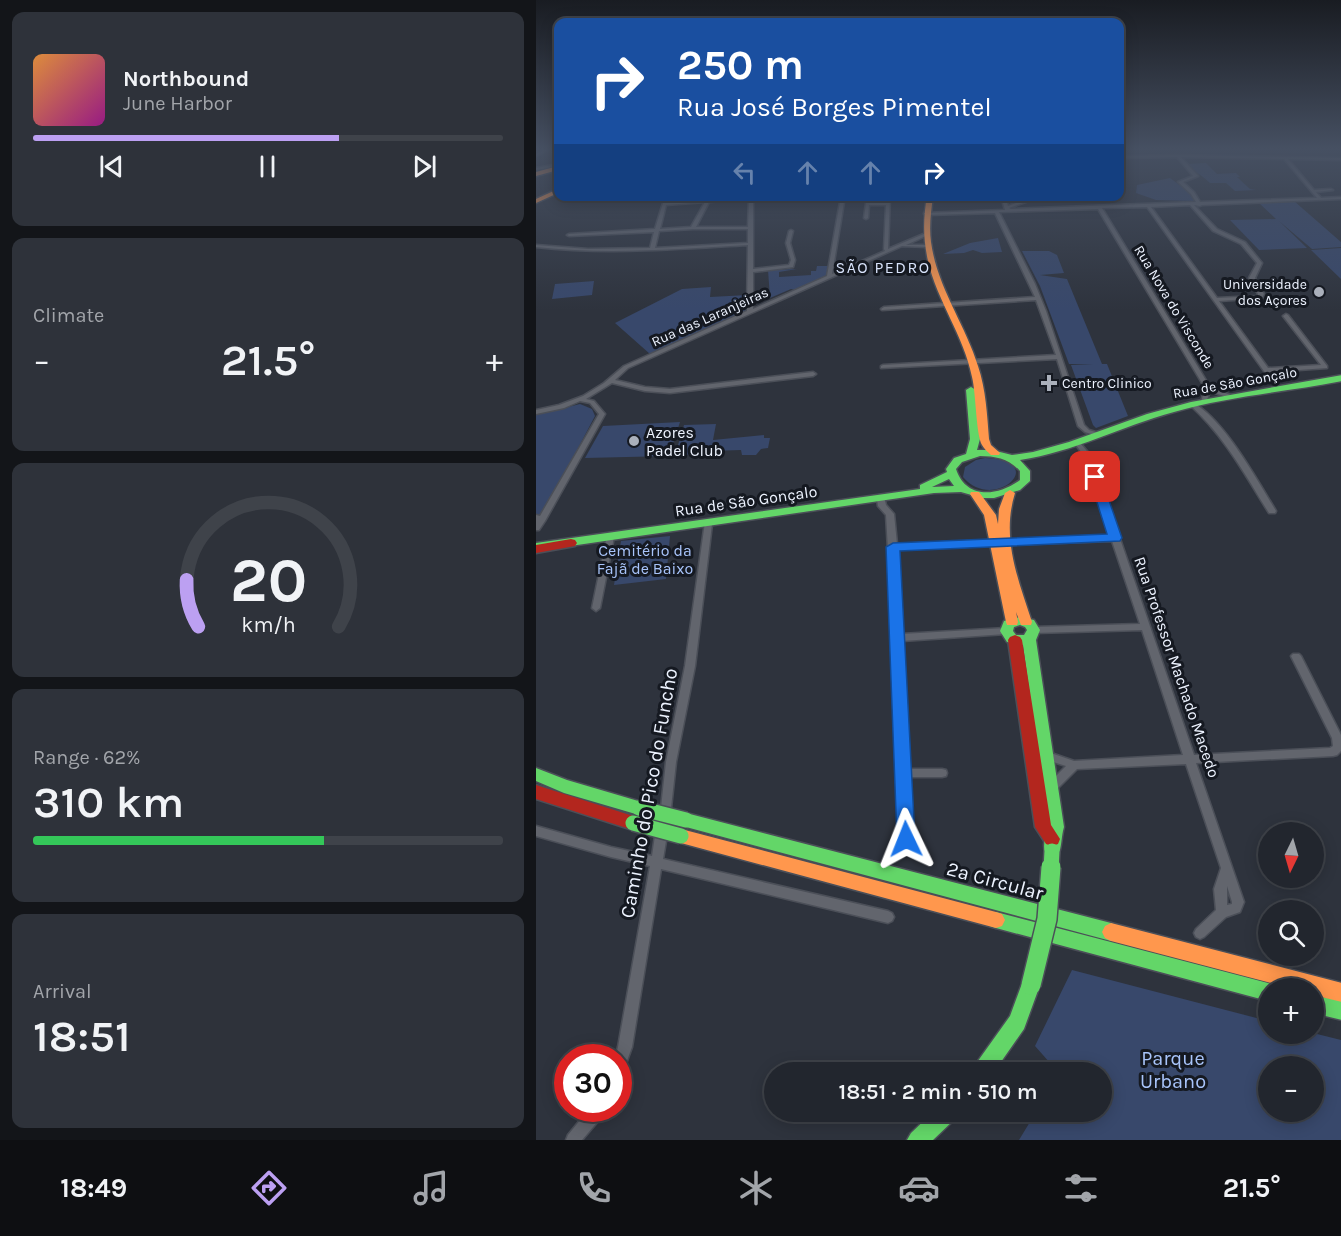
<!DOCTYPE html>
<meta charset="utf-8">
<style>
:root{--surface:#22262e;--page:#2e323a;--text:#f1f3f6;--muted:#a2a5aa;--line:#3f434a;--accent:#bca0f2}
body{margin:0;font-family:Karla,sans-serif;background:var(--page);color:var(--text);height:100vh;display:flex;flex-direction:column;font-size:22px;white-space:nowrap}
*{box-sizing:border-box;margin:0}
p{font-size:20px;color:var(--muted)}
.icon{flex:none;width:33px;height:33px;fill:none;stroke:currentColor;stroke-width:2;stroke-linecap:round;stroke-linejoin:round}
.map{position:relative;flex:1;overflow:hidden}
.panel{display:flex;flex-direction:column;gap:12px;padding:12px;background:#131519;width:536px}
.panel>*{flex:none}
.hud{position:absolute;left:18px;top:18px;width:570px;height:183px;border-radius:12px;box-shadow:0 3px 15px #0003,0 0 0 2px var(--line);background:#1a4fa0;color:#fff;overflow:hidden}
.needle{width:39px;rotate:185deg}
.tools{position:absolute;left:722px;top:822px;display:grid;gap:12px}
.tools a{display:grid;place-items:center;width:66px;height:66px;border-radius:50%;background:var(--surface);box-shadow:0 3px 15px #0003,0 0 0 2px var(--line);font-size:30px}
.speed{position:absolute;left:18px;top:1044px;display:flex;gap:12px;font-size:30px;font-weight:700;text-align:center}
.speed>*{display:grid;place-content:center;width:78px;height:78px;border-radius:50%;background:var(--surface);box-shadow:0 3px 15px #0003,0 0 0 2px var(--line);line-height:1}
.speed .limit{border:9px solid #d22;background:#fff;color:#111}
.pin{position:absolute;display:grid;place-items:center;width:51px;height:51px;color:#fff;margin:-26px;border-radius:12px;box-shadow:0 3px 9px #0006}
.me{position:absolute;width:66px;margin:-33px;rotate:358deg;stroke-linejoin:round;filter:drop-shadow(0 0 4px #0008)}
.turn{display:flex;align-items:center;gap:21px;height:126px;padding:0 24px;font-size:27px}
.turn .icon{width:78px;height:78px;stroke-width:2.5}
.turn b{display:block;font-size:42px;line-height:51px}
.lanes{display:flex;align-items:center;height:57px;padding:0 24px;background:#0003;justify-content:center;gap:30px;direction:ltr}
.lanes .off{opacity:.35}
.big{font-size:45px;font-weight:600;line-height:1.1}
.panel .widget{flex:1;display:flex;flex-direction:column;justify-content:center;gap:9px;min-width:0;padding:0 21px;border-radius:12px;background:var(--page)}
.panel .dial{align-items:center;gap:0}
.dial svg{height:156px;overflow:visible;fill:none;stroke:var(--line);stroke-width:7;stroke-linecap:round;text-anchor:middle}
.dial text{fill:var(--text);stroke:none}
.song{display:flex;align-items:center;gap:18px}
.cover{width:72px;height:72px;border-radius:9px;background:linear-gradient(135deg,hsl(30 70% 55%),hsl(310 70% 35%))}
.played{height:6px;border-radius:3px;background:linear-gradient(90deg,var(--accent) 65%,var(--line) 65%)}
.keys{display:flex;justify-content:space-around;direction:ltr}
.heat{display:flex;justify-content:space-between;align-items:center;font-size:33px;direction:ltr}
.charge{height:9px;border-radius:4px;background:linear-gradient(90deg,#34c759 62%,var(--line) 0)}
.trip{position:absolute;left:228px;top:1062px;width:348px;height:60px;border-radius:30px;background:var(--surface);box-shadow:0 3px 15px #0003,0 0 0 2px var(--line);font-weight:600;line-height:60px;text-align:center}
.tab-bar{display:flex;height:96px;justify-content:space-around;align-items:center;background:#0e0f12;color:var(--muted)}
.tab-bar .icon{width:42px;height:42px}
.tab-bar .active{color:var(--accent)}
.tab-bar b{font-size:27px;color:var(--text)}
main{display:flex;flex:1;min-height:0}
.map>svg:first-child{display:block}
</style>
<main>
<section class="panel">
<div class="widget">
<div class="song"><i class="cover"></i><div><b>Northbound</b><p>June Harbor</p></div></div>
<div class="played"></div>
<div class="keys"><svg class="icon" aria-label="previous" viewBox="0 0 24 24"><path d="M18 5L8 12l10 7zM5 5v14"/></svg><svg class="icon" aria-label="pause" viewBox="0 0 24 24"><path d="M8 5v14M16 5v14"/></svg><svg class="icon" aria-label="next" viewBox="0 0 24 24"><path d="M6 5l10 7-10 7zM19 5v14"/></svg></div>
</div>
<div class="widget"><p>Climate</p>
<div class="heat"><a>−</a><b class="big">21.5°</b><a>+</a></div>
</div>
<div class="widget dial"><svg viewBox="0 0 100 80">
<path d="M14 69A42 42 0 1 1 86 69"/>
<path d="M14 69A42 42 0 0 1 8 45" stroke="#bca0f2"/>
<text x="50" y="56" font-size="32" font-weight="700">20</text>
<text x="50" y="72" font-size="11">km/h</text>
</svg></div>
<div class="widget"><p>Range · 62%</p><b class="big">310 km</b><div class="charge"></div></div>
<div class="widget"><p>Arrival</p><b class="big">18:51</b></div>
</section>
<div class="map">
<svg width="806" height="1140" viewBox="0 0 806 1140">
<rect width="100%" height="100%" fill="#2e333d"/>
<path fill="#38486b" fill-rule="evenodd" d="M670,163l11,11 19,-1 4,4h-3l13,12 6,1 -21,1 -9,-8h-16c-8,-8 -16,-11 -23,-19z
M634,178l23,17 2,6 -39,-1 -20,-7 1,-8z
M758,201l47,41v5l-29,2 -33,-28 28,27 -48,2 -29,-30 46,-1 -17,-16z
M462,238l4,14 -20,1 -9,-3 -9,3 -21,1 27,-11z
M805,248h1l-1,31 -30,-29z
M486,251h27l8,4 7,18 -24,2 27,4 35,85h5l21,52 -32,12 -3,-3 -22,-60 22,-1h-24l-29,-78z
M281,266h11l-1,9 -32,15 -4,-1 -21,9 -2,-28 29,-1 -18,3v5l32,-2v-4h5z
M58,281l-2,14 -40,4 3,-15z
M175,287l-1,10 38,-2 1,16 -99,43 -35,-31 67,-34z
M44,404l12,5 3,7 -59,112v-113z
M144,422l-11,34 -84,2 18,-32z
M180,424l-3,16 51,-5v3h6l-2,10 -7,1 -5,6h-14l-1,-5 -30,1 -1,3 -35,1 9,-30z
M449,458c67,2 9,56 -22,19l2,-10 11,-7z
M134,536l-4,43 -52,6 7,-44z
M536,970l196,51v13l45,-1 28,7v100h-322l17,-28h66v-40h-44l-23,-26zM732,1066h45v46h-45z"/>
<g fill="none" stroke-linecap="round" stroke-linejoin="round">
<defs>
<path id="street" d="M7,150h5l-12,6v-2z
M642,155l164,3v2l-54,-1 26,31 17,-1 2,1 -17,2 5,6 21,-1v2l-140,6 -2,1 -6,-1 23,24 28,13 17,21 -7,15 9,16 -2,4 -43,3 49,67 53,-3 -38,-49 3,-2 2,1 39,51v2l-57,4 6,8 -3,2 -2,-1 -124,-174 -45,1 108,179 23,9v2h-4l-19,-7 -4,12h-4l-1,-1 4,-14 -107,-179 -99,3 36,72 11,27 38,114 5,5 13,4v2l-2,1 -15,-5 -7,-6 -21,-67 -176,9v-2l2,-1 173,-10 -20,-55 -154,10 -1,-1 3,-2 151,-10 -40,-84 -69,2 -2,-1v-1l81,-3 -4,-14h4l3,10 27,-10h8l-34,12 2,1 185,-7 -5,-8 -13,-12 15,-6 -16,-19 -57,1v-2zM645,157l103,2 33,39 -117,4 -6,-10 -11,-10 15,-6zM654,205l23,26 28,13 16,19 -8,15 9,16v2l-41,2 -66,-91z
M22,164v2l-22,4v-2z
M213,196h35l-31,3v70l36,-4 2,-5 -5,-17 3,-12 2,-1 2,1 -3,12 5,17 -2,7 -40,5v37l74,-33 14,-80h4l-13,78 53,-23 -1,-2 2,-44h-17l-1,13 -2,1 -2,-1 2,-15h20v-7h4l-2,53 38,-16 2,1v1l-22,10h21l2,1 -2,1 -25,-1 -274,122 -13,12 30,7 25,2 143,-17 3,2 -3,2 -143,17 -25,-2 -33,-8 -26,16 8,2 11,13 -60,107 -6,9h-3v-15l4,1 59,-102 -9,-11 -10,-2 -16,7 -28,6v-4l23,-5 24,-9 21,-13 20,-17 123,-55 1,-66c-71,4 -141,10 -212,2v-2l52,4 62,-1 4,-16 -85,4 -2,-1 2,-1 86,-5 8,-26zM213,199l-1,28h-52l13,-25zM169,202l-14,25 -31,2 6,-24zM157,229h55v14l-93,5 4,-17z
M656,402c32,17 65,78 84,109l-1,2h-6c-25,-40 -44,-76 -79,-108v-2z
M543,443l2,1 11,13 102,298 136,-7 3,-2 -1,-8 -41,-82 2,-2h6l2,2 41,81v13l-5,5 -4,1 -137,7 48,139 -4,10 -14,5 -22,20 -4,2 -4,-2 -2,-4 2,-4 20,-19 -2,-21 7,-21 -35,-104 -109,5 -22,22 -4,2 -4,-2 -1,-3 1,-3 19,-19 -22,-7 -1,-3 1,-3 4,-1 26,9 109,-6 -41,-125 -108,3 -3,-1 -1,-2 1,-2 3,-1 106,-3 -28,-83 -215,8 5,85 104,-6 3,1 1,2 -1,2 -3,1 -104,7 7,128h33l4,1 1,3 -1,3 -4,1h-32l2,62 -6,14 -4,1 -4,-1 -2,-4c9,-22 4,-50 3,-74 -2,-44 -4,-90 -6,-135l-1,-2 1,-2 -7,-121 -8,-9 -1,-7 1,-2h6l2,8 8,9 3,30 214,-8 -26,-79 -9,-12zM691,886l5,16v2l-5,1z
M169,522h6l1,2 -17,142 -19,96 -6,55 -1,3 -4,2 -4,-2 -1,-3 6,-55 19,-96z
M71,535h3l4,2 -14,71 -4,3 -4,-3z
M126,824l4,2 2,3 -5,30 225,52 4,2 2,4 -2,4 -4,2 -227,-54 -29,178 -9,25 -5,2v-16h-3l3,-11 32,-181 -39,-9 -75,-21v-10l75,21 41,9 4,-27 2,-3z
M54,1108h17l-2,5 -23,27h-16l2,-5z"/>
<path id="fast" d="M806,375v6c-56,11 -113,15 -168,31 -52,14 -100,40 -154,48l10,11v10l-10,9 -26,8h-12l-21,-6 -27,1 -398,58v-8l384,-54v-4l27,-13 -1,-3 8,-11 12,-4 4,-15 -4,-49 5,-3 5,3 4,49 -3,11h15l20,5 21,-3 36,-10 78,-28 44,-12zM444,456c16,0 29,3 40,15v9c-22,16 -54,20 -64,-11l6,-7zM413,479l5,7 -22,1z
M484,617l14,3 6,10 -4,10 28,187c-3,10 -2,20 -6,29l-6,2 -6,-2c-4,-10 -1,-19 2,-29l-25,-182 -16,-3 -7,-11 4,-10zM484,625l5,2 2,3 -3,5h-8l-3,-4 1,-4z
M0,768l31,12 78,23 2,5 -2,5 -6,2 -75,-22 -28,-12z
M150,813l425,110 6,3 3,6 -3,6 -6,3 -425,-114 -6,-2 -2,-5 2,-5z
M460,912l272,71 7,2 1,3h-8v13l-272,-73 -6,-2 -3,-6 3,-6z
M495,976l7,2 2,7 -16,44 -30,43h-22l3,-7 35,-49 14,-38z
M777,995l29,6v19l-29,-7z
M397,1112h25l-3,7 -22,21h-26l4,-7z"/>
<path id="slow" d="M22,166v4l-22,6v-4z
M22,189v4l-22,10v-4z
M391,196h6c-2,16 -4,31 -2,46 6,45 34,82 47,124 8,24 9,49 11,73l2,6 9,8 -1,2h-8c-3,-3 -7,-6 -9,-10 -6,-10 -6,-52 -10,-68 -8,-41 -35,-76 -44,-116 -5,-23 -5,-42 -1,-65z
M474,490l5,3c-14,45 3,86 17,129l-1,3h-10l-5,-13 2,10 -1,3h-10l-1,-3 -22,-107 -14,-21 1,-2h8l17,23 2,9 1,-15 6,-16z
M145,829l315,83 6,2 3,6 -3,6 -6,2 -315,-85 -6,-2 -2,-5 2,-5z
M575,923l231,60v19l-29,-7v-7h-23l-179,-47 -6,-3 -3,-6 3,-6z"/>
<path id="jam" d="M35,539l4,1 2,3 -2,3 -39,7v-8z
M479,635l5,2 2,3 29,185 9,14 -2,5 -6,2 -6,-2 -11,-17 -27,-187 2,-3z
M0,785l97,31 6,2 2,5 -2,5 -6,2 -97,-31z"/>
</defs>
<use href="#street" stroke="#4b4f58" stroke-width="3"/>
<use href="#fast" stroke="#4b4f58" stroke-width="3"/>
<use href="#slow" stroke="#4b4f58" stroke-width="3"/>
<use href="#jam" stroke="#4b4f58" stroke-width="3"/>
<use href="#street" fill="#62656d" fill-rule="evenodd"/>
<use href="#fast" fill="#63d668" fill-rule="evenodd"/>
<use href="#slow" fill="#ff974d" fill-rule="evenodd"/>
<use href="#jam" fill="#b3261e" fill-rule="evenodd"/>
<defs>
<path id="fast-bridge-far1" d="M103,808l47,12
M97,823l48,13
M515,869l1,-18"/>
<path id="fast-bridge" d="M495,985l16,-66 4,-52"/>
</defs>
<use href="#fast-bridge-far1" stroke="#4b4f58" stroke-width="18" stroke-linecap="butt"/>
<use href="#fast-bridge" stroke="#4b4f58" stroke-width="22" stroke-linecap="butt"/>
<use href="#fast-bridge-far1" stroke="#63d668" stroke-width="15"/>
<use href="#fast-bridge" stroke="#63d668" stroke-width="19"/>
</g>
<linearGradient id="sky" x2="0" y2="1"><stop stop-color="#191c22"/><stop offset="0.48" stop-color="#465062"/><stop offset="1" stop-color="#465062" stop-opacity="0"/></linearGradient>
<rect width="806" height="310" fill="url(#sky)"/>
<path fill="#1a73e8" stroke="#114b97" stroke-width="1.5" d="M559,474l6,3 21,61 -2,3 -220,10 15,288 -2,6 -7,2 -6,-2 -3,-6 -11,-292 7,-4 214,-9 -18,-57z"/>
<g fill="#aab0bb" stroke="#151921" stroke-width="2">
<circle cx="783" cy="292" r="6"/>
<path d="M510 374h6v6h6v6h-6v6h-6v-6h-6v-6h6z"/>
<circle cx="98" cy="441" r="6"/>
</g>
<g text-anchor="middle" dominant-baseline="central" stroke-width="6" stroke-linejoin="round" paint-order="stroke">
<g font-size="14" fill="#edf3ff" stroke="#151921" text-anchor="end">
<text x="771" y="284">Universidade<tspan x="771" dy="16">dos Açores</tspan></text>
<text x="526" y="383" text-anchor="start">Centro Clinico</text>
</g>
<g font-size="14" fill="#edf3ff" stroke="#151921">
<text transform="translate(638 307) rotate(59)">Rua Nova do Visconde</text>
<text transform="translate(174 317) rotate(-24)">Rua das Laranjeiras</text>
<text transform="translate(699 383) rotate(-10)">Rua de São Gonçalo</text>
</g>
<g font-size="16" letter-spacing="1.5" fill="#d9e4fc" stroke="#151921">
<text x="347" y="267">SÃO PEDRO</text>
</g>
<g font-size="16" fill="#edf3ff" stroke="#151921" text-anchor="start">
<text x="110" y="432">Azores<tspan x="110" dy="18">Padel Club</tspan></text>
</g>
<g font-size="16" fill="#edf3ff" stroke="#151921">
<text transform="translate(210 501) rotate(-8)">Rua de São Gonçalo</text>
<text transform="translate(641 667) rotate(71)">Rua Professor Machado Macedo</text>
</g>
<g font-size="16" fill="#a8c4fa" stroke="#151921">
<text x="109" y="550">Cemitério da<tspan x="109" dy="18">Fajã de Baixo</tspan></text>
</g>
<g font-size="20" fill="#edf3ff" stroke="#151921">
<text transform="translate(113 793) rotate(-80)">Caminho do Pico do Funcho</text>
<text transform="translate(459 881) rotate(15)">2ª Circular</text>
</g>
<g font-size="20" fill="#a8c4fa" stroke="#151921">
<text x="637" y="1058">Parque<tspan x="637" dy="23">Urbano</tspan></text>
</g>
</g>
</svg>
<div class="tools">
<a><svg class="needle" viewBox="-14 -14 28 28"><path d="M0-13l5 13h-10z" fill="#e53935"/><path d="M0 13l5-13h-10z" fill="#a2a5aa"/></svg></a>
<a><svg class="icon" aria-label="search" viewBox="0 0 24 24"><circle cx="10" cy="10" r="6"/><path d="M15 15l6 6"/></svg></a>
<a>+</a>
<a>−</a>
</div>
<div class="speed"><div class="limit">30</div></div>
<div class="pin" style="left:559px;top:477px;background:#d93025"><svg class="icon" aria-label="arrive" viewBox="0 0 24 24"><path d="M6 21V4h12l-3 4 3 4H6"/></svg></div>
<svg class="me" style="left:370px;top:839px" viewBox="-20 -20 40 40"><path d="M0-17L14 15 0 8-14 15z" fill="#1a73e8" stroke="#fff" stroke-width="4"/></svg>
<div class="trip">18:51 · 2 min · 510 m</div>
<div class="hud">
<div class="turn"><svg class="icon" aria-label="right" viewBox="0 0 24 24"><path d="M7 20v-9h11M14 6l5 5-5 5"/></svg><div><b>250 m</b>Rua José Borges Pimentel</div></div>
<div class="lanes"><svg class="icon off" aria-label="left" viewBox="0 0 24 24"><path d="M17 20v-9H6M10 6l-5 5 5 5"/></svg><svg class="icon off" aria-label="ahead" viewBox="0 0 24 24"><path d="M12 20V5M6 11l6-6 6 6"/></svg><svg class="icon off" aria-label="ahead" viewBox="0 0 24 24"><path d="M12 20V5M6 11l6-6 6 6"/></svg><svg class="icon" aria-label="right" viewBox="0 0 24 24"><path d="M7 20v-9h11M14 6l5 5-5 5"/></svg></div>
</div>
</div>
</main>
<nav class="tab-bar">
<b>18:49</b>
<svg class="icon active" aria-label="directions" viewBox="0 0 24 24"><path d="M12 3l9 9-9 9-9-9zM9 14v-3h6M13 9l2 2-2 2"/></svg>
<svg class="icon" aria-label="music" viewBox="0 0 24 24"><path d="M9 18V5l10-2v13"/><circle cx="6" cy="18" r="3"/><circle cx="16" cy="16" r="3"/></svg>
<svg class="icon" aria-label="phone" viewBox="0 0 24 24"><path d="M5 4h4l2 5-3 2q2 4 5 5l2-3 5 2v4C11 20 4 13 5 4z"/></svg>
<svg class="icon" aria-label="climate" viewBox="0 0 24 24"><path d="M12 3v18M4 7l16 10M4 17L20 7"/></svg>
<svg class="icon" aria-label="car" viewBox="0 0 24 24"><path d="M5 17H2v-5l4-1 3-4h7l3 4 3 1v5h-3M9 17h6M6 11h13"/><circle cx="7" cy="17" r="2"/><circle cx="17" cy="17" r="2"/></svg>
<svg class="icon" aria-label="filters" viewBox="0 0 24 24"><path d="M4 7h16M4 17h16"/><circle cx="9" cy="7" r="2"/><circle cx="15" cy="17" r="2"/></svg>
<b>21.5°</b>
</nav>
